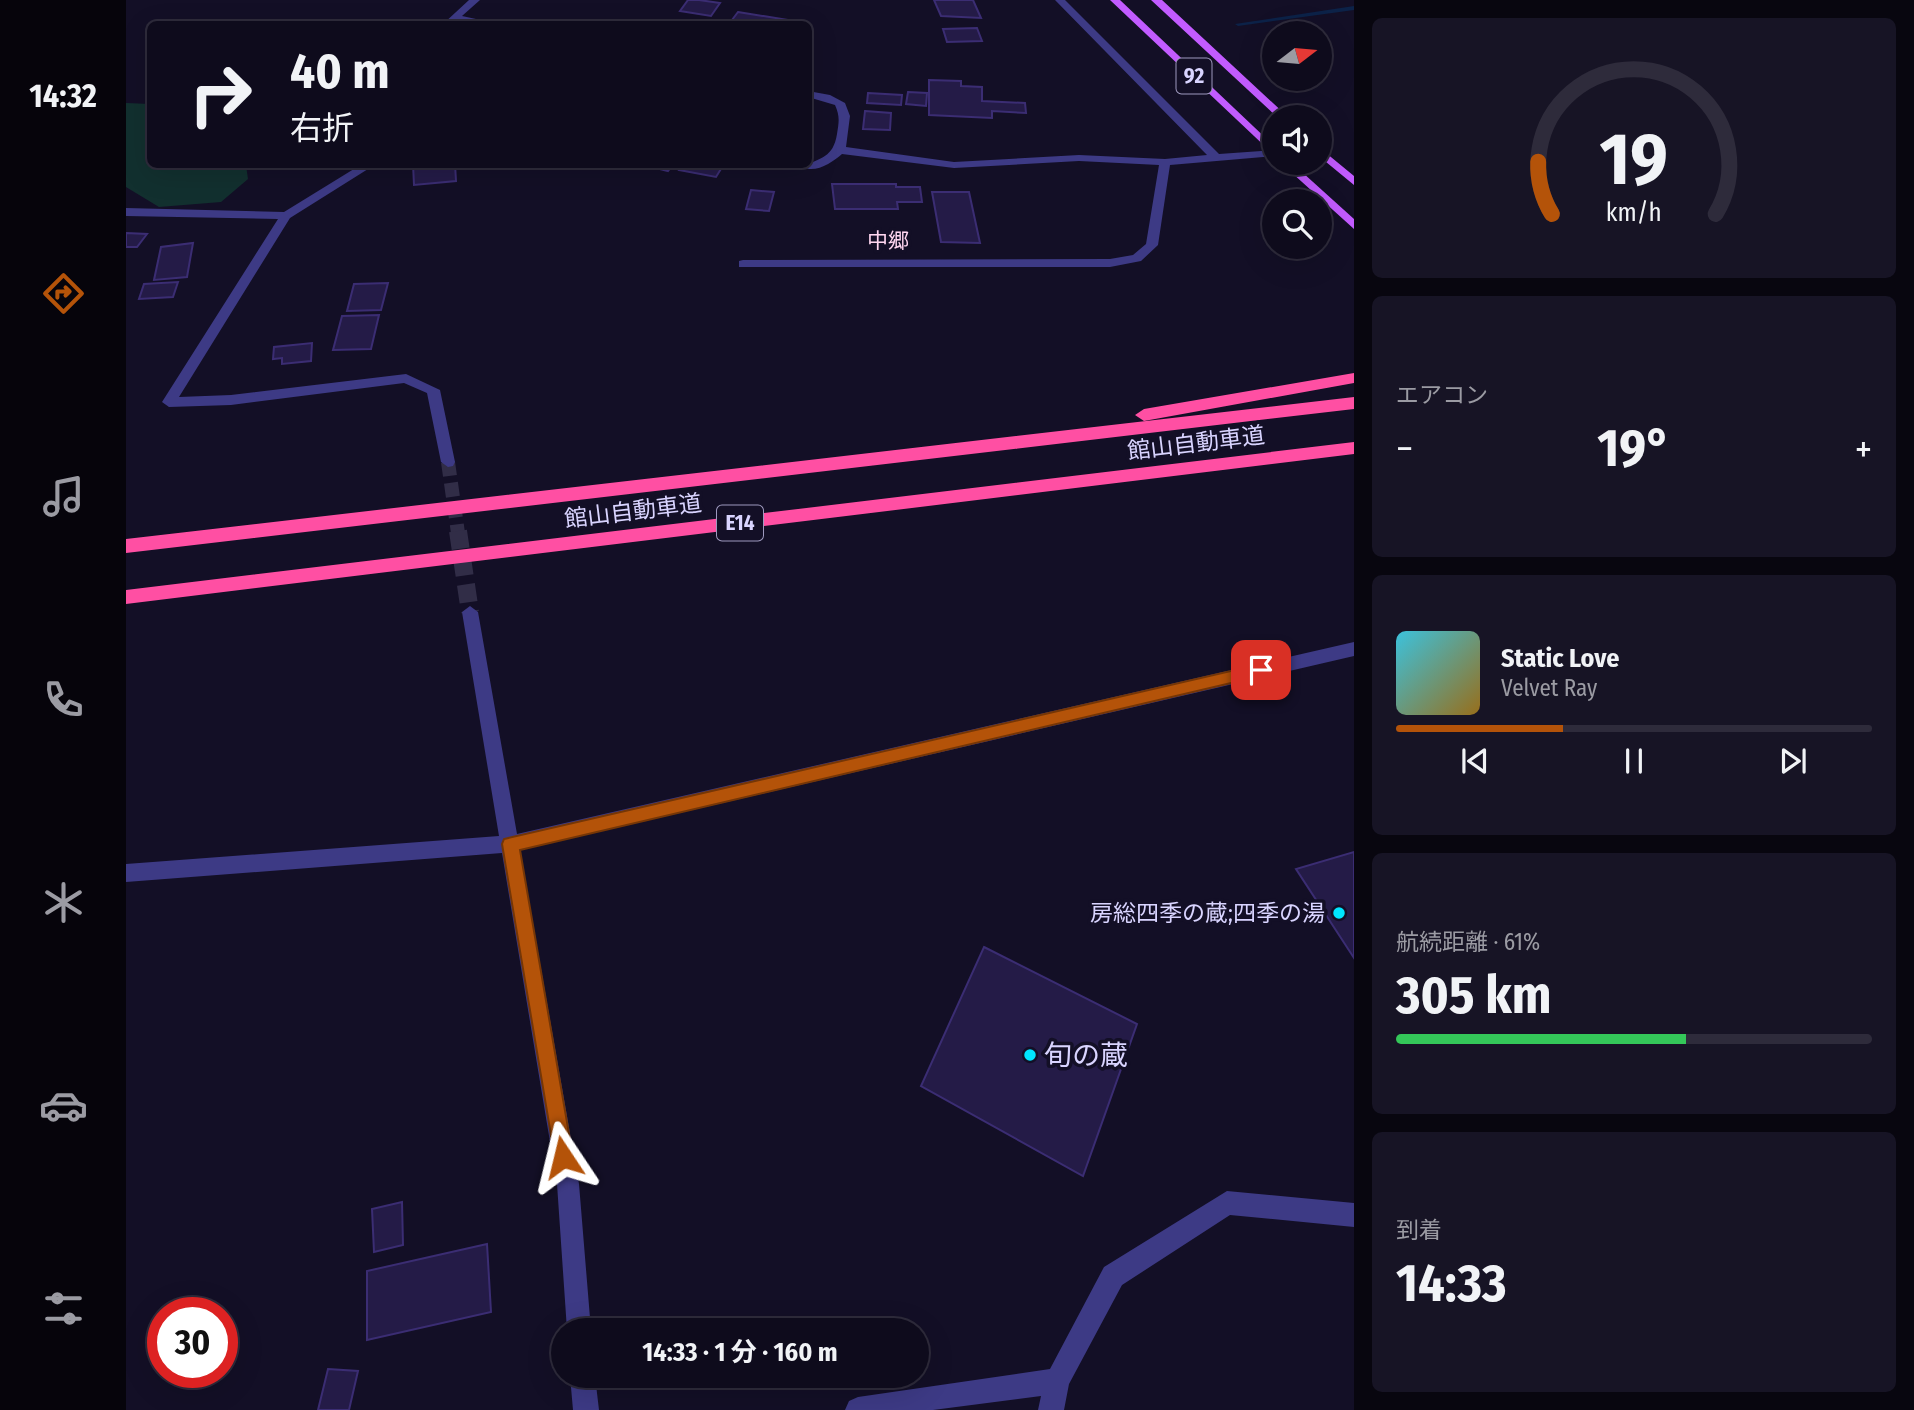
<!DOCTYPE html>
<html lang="ja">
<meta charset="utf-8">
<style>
:root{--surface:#0e0b1c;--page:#171425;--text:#f1f3f6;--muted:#9b9ba3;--line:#2e2b3b;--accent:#b45309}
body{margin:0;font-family:"Fira Sans Condensed","Noto Sans JP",sans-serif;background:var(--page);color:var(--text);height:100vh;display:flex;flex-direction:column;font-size:26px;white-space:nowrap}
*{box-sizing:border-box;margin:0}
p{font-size:23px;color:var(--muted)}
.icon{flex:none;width:38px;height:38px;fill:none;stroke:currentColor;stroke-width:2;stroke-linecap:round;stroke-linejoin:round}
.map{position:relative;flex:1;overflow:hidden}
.side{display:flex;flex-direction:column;gap:18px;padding:18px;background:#08060f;width:560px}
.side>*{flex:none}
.top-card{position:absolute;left:21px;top:21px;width:665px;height:147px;border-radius:10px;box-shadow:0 7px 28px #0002,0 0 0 2px var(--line);background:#0e0b1c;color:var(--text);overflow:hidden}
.needle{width:46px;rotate:74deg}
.controls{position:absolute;left:1136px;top:21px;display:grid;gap:14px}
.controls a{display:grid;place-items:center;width:70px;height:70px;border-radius:50%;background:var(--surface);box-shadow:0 7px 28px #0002,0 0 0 2px var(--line);font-size:35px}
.speed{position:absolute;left:21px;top:1297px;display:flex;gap:14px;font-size:35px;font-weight:700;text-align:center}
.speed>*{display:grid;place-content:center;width:91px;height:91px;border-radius:50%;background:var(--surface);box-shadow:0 7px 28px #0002,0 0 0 2px var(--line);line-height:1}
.speed .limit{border:10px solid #d22;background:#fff;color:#111}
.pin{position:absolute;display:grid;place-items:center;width:60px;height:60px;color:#fff;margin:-30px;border-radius:14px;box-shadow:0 4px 10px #0006}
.me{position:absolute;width:77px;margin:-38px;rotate:350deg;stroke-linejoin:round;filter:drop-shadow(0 0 5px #0008)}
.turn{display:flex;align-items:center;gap:24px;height:147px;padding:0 28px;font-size:32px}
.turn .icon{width:91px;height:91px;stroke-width:2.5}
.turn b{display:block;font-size:49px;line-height:60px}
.big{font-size:52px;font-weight:700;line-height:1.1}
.side .card{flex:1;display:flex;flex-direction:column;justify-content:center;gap:10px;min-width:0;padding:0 24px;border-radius:10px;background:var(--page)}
.side .dial{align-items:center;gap:0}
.dial svg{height:182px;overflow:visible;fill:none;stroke:var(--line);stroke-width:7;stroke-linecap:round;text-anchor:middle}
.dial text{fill:var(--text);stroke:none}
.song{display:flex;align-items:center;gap:21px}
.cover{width:84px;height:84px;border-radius:10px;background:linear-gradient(135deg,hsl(190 70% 55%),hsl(40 70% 35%))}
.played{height:7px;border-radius:4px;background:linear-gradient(90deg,var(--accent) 35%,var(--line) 35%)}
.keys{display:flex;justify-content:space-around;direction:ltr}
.heat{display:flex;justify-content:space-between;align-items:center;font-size:38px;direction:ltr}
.charge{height:10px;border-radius:5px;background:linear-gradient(90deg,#34c759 61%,var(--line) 0)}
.trip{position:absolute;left:425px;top:1318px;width:378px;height:70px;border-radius:35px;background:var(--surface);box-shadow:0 7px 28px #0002,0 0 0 2px var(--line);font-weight:700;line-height:70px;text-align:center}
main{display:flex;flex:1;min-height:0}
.tabs{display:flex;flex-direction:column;width:126px;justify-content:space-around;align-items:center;background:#06040b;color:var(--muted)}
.tabs .icon{width:49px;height:49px}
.tabs .current{color:var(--accent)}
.tabs b{font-size:32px;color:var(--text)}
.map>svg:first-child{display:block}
</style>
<main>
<nav class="tabs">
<b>14:32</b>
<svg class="icon current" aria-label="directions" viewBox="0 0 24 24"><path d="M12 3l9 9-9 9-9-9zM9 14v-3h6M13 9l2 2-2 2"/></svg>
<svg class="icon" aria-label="music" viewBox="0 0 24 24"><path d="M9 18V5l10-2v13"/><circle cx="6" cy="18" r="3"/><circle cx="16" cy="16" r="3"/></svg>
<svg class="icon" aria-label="phone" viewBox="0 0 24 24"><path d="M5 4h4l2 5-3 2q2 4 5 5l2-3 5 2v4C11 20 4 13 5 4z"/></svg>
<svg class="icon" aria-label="climate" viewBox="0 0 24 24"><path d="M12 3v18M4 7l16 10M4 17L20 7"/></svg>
<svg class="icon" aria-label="car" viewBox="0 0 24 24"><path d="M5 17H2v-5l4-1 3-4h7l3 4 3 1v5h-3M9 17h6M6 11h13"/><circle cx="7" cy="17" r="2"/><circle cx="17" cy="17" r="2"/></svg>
<svg class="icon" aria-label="filters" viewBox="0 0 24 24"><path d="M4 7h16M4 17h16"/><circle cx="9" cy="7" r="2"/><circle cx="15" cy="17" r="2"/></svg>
</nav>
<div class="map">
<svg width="1228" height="1410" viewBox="0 0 1228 1410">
<rect width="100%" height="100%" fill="#130f26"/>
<path fill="#12302f" d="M0,103l24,1v60l96,1 2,14 -27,23 -62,5 -33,-20z"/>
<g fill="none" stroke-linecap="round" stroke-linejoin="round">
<path fill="#0c2248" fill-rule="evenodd" d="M1228,6v4l-116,16 -3,-2z"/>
</g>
<path fill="#241b47" stroke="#3b2d73" stroke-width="2" d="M562,0h11l21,3 -9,13 -31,-5z
M808,0h39l8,18 -40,-2z
M612,12l56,9 -2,3h-63z
M851,28l5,13 -35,1 -4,-13z
M803,80l32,1v5l21,1v14l43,2 1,10 -34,-2v7l-63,-3z
M782,92l19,1 -1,13 -20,-2z
M742,93l34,2 -1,10 -34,-2z
M739,111l26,2 -1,17 -27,-1z
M287,164h42l1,17 -42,4z
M514,164h33l-5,7z
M556,164h42l-8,13 -37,-7z
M706,184h64v3h24l2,15h-25l1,7h-63z
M625,190l23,2 -5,19 -23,-2z
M806,192h37l11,51 -39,-1z
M0,233l21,1 -10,13h-11z
M67,243l-6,34 -33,3 7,-33z
M52,282l-5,15 -34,2 5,-15z
M262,283l-7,27 -34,1 7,-27z
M253,315l-8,34 -38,1 9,-34z
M186,343l-1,18 -29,3v-6l-9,1 1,-12z
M1228,852v106l-58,-89z
M858,947l153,77 -54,152 -162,-90z
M276,1202l1,43 -29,7 -2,-43z
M361,1244l4,68 -124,28v-69z
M202,1369l30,2 -9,39h-31z"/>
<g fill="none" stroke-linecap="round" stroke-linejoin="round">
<path stroke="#312d47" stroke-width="14" stroke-dasharray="14 7" stroke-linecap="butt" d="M322,462l10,71"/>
<path stroke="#312d47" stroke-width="18" stroke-dasharray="18 9" stroke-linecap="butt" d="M332,531l12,81"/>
<path fill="#3d3a85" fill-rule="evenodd" d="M343,0h11l-18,16 28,6 1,2 -35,-3 -4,3h-9z
M929,0h10l154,154 55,-4v6l-104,9 -12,80 -17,16 -31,6h-371v-6l4,-1 367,-1 23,-4 13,-11 13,-79 -80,-4 -125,7 -112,-14c-9,8 -27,20 -39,13 18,-10 30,-9 34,-33 2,-12 3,-18 -2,-29l-27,-8v-6l22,4 15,8 5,13 -4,31 108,15 125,-7 86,4 42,-4z
M236,164h14l-86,54 -111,179 52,-2 175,-21 34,16 15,72 -2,4 -5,1 -7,-5 -14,-69 -23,-10 -173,22 -62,2 -7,-5 116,-183 -152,-3v-8l158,4z
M344,606l8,6 39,222 837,-192v14l-834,194 59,334 12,146h-24l-10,-146 -55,-331 -376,29v-18l373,-28 -37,-224z
M1101,1191l127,12v24l-124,-12 -108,70 -53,99 -5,26h-26l3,-14 -108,14h-88l4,-9 9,-4 192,-28 54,-102z
M444,1376h25l4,34h-26z"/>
<path fill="#c25bff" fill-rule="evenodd" d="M984,0h10l154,146v9z
M1025,0h11l126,117h-11z
M1194,148l34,28v9l-34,-28z
M1155,163h11l62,56v10z"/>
<path fill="#ff4fa3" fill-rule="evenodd" d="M1228,373v10l-210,38 -9,-6 9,-6z
M1228,397v12l-1228,144v-14z
M1228,442v12l-1228,150v-14z"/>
</g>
<path fill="#b45309" stroke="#753606" stroke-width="2" d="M1135,664l8,6 -8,6 -741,174 53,307 -3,8 -7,3 -7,-3 -54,-321 2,-5z"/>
<g fill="#00e5ff" stroke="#130f26" stroke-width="2.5">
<circle cx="1213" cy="913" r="7"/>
<circle cx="904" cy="1055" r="7"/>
</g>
<g text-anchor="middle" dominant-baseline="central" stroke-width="7" stroke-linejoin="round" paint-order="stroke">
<g fill="#130f26" stroke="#9e99be" stroke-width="2">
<rect x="1050.5" y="58.5" width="35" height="35" rx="5"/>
<rect x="591" y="505.5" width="46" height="35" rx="5"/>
</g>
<g font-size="21" font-weight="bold" fill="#d9d4ff">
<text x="1068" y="76">92</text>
<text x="614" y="523">E14</text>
</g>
<g font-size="21" fill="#ffd6f0" stroke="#130f26">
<text x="762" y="241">中郷</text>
</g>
<g font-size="23" fill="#d9d4ff" stroke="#130f26">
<text transform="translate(1070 443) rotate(-7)">館山自動車道</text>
<text transform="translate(507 511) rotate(-7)">館山自動車道</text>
</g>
<g font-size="23" fill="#d9d4ff" stroke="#130f26" text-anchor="end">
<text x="1199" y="913">房総四季の蔵;四季の湯</text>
</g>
<g font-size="28" fill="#d9d4ff" stroke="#130f26" text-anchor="start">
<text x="918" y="1055">旬の蔵</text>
</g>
</g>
</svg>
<div class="controls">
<a><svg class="needle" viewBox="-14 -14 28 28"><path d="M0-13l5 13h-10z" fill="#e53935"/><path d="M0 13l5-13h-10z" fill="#9b9ba3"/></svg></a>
<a><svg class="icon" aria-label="sound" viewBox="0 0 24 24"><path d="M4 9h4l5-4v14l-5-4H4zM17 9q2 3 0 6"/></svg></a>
<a><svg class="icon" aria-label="search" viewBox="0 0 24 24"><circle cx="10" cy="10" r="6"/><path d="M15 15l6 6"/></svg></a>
</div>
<div class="speed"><div class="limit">30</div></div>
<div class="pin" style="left:1135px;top:670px;background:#d93025"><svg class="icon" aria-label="arrive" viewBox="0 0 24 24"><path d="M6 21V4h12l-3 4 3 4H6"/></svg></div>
<svg class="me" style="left:437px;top:1157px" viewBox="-20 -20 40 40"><path d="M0-17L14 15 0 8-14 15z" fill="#b45309" stroke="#fff" stroke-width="4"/></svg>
<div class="trip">14:33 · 1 分 · 160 m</div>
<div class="top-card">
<div class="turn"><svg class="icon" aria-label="right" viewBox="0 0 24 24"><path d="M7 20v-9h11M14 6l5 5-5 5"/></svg><div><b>40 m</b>右折</div></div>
</div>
</div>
<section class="side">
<div class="card dial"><svg viewBox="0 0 100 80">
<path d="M14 69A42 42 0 1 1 86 69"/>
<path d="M14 69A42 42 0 0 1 8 46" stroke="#b45309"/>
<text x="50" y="56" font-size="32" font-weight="700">19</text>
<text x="50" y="72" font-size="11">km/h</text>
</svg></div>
<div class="card"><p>エアコン</p>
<div class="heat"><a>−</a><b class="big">19°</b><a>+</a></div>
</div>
<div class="card">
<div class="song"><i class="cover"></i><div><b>Static Love</b><p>Velvet Ray</p></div></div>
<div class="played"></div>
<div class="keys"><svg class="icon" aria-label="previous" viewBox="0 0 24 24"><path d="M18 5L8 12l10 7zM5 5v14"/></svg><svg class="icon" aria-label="pause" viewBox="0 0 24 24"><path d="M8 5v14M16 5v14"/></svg><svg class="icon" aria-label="next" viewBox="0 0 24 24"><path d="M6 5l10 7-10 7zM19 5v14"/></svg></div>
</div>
<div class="card"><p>航続距離 · 61%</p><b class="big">305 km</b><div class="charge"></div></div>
<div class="card"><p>到着</p><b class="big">14:33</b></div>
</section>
</main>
